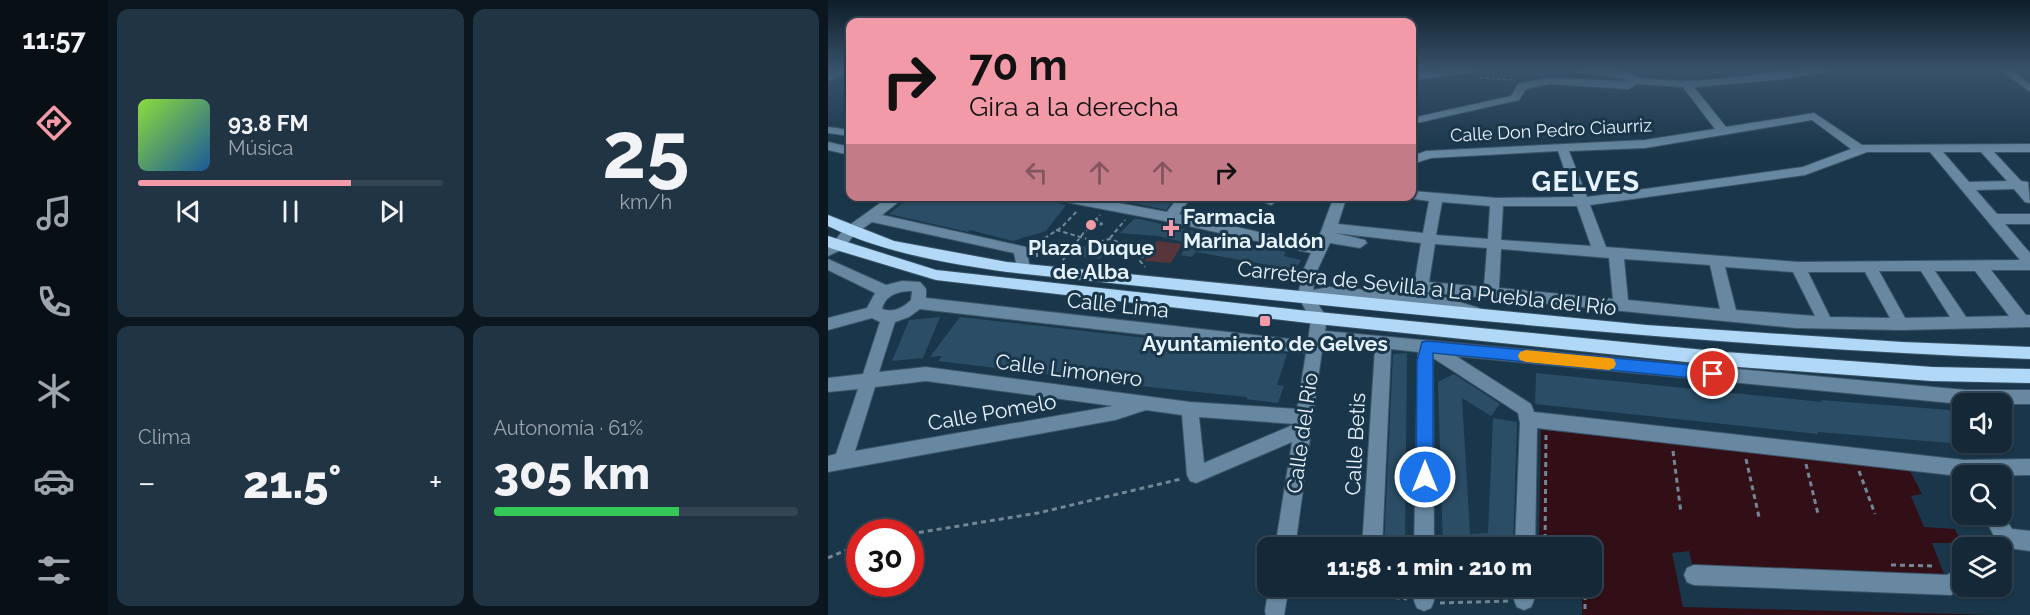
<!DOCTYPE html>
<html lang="es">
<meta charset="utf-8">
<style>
:root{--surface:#142838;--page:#213443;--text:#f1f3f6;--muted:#9da6ae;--line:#334453;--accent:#f39aa9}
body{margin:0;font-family:Raleway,sans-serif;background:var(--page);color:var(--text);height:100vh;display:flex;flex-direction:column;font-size:22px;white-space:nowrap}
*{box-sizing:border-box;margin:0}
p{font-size:20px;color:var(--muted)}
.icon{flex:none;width:33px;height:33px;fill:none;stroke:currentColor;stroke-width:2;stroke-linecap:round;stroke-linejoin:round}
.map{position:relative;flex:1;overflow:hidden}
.sheet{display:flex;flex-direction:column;gap:9px;padding:9px;background:#0b161f;width:720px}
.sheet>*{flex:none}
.top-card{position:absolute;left:18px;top:18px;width:570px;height:183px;border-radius:12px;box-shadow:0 2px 4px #0004,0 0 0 2px var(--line);background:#f39aa9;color:#111;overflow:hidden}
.buttons{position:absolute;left:1124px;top:393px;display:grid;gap:12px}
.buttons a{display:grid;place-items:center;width:60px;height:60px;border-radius:12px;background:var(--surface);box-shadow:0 2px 4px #0004,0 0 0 2px var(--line);font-size:30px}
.speed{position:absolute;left:18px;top:519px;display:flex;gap:12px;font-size:30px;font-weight:700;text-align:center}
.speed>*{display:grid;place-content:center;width:78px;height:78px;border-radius:50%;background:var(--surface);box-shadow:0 2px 4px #0004,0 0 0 2px var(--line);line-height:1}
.speed .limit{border:9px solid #d22;background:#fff;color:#111}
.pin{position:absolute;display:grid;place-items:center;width:51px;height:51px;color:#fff;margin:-26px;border:3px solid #fff;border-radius:50%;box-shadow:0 2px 6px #0007}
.me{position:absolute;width:66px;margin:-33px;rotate:0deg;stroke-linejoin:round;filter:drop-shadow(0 0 4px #0008)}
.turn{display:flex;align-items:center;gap:21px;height:126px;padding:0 24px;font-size:27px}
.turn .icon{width:78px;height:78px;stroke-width:2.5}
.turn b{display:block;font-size:42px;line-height:51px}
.lanes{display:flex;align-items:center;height:57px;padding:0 24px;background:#0003;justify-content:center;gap:30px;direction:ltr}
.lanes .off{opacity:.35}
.big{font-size:45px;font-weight:800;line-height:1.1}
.sheet .card{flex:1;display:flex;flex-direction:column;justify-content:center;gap:9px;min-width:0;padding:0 21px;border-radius:12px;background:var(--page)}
.sheet .dial{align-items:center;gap:0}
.dial b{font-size:78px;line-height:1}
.song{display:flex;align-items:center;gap:18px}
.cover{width:72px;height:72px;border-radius:9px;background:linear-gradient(135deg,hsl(90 70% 55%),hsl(210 70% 35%))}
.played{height:6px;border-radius:3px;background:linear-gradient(90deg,var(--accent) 70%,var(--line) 70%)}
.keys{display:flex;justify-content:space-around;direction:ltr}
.heat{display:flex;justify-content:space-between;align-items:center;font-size:33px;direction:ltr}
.charge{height:9px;border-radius:4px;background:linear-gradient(90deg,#34c759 61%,var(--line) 0)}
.sheet .tiles{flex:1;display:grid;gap:9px;grid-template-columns:repeat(2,1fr)}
.trip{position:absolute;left:429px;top:537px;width:345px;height:60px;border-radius:12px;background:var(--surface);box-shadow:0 2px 4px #0004,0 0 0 2px var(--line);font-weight:800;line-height:60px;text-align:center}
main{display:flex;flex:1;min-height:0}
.tab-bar{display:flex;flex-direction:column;width:108px;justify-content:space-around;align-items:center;background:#081016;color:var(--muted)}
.tab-bar .icon{width:42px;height:42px}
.tab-bar .active{color:var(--accent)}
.tab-bar b{font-size:27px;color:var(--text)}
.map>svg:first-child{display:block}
</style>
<main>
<nav class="tab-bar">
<b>11:57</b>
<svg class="icon active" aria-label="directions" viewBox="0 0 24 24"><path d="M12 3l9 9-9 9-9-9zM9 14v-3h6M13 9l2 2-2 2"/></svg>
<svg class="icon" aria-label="music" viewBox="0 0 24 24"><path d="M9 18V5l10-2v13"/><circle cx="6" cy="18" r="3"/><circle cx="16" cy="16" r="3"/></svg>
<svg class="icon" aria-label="phone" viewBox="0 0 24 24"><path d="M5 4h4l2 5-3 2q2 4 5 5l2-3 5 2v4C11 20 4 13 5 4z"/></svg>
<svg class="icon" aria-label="climate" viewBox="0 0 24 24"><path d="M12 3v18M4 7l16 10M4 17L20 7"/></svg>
<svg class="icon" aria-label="car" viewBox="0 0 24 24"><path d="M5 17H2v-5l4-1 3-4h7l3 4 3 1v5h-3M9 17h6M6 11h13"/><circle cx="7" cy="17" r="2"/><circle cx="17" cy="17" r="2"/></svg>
<svg class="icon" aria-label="filters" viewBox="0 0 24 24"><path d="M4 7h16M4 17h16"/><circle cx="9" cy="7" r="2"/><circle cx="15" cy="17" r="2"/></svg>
</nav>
<section class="sheet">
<div class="tiles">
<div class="card">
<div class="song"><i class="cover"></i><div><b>93.8 FM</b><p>Música</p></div></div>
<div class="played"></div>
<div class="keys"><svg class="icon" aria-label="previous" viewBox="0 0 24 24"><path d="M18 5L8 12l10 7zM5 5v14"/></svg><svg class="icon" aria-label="pause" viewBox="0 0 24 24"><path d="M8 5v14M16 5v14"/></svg><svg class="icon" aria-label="next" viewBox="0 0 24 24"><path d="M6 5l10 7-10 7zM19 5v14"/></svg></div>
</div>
<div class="card dial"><b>25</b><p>km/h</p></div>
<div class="card"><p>Clima</p>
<div class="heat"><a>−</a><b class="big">21.5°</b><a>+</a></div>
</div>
<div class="card"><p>Autonomía · 61%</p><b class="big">305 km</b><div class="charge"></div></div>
</div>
</section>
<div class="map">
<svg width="1202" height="615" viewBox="0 0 1202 615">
<rect width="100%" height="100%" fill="#1a364a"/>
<path fill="#57353b" d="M329,241l25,3 -11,19 -26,-2z"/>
<path fill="#320f17" d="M713,430l367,37 14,27 -11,2 13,31 31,2 6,14h-29l12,31 -251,-7 -4,-16 -17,2 11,54 315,8h-416v-28l10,-1v-38h-53z"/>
<path fill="#2b4e66" d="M83,196h116l39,9 -20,26 -33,10 -43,-11 -2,2 -79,-18z
M297,196h51l-10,14 -42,-9z
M307,218l151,34 -2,4 17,4 -6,10 -99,-18 -4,5 -11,-2 7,-12 -30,-7 -38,-3z
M267,245l13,2 -8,12 -27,-3 7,-10 13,2z
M112,317l-17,41 -31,3 17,-41z
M132,317l327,37 -10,31 7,1 -6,17 -32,-4 1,-2 -89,-9 -220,-27 4,-5 -12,1z
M579,353l-2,195h-21l9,-194z
M708,373l286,29 -1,-2 141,11v33l-144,-12v2l-283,-30z
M626,374l46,30 -9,12 -29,-18 8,136 18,-1 5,-115 24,4 -4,126h-70l-5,-166z"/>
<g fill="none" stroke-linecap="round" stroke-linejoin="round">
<defs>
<path id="minor" d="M11,69h11v2l-22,10v-7z
M624,69h30l-5,3 -65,8v-6z
M747,69c19,0 45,-3 62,9 17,1 34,3 51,3 48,-2 95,-12 143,-12l-5,3 -51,8 -81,7 32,40 88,-14 48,32 168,-1v8h-36l27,29 7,1 2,21 -5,-1 -11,-13 -38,1 21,24h33v10h-25l25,29v17h-39l35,45h4v12l-129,3 -105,-2 -391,-38 -5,-1 -2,-4 2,-4 15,-1 6,-37 -86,-10 30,7 2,3 -7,5 -30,-5 -14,30 -3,17 16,-3 108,8 42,13 3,4 -3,4 -5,2 -37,-11 -108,-8 -13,2 11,17 -2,13 641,59h64v14h-68l-506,-48 75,48 3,8 430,48 66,-1v16l-68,1v5l-3,-5 -422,-48 -2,120h-20l5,-125 -2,-10 -85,-55 1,190h-20l4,-196 -27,-3 -9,199h-20l13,-200 -52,-5 -28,205h-20l17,-106 -96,41 -6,-2 -3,-6 -5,-60 -36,-5 -31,10 -287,52v-16l8,-2 22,-65 -30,3v-14l35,-4 17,-52 -8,-4 -44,12v-12l39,-10 8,-15 -47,-23v-11l58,26 16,-4 18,1 6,7v9l382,43 3,-22 -13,-22 4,-24 9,-20 -141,-31 -115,-22 -6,-4h32l86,16 12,-16h13l-13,18 137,31 18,-49h13l-9,28 85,9 6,-32 -22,-3 5,-2v-5l85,7 77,-1 -16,-46 -127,7 -19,6v-8l14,-5 219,-11 70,-11 -32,-42 -46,-3 -8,5 -80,-5 -23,5 -7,11 -107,24v-6l99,-22 7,-12 4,-1 27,-5 79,3 -4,-2 -44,-7zM984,120l39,29 -48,18 -216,30 -18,-46 76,-3zM1039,152h63l90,108 -222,2 -192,-15 -16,-42 215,-30zM1115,152h38l26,29 -38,1zM614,202l48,4 -2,33 -52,-4zM675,206h74l14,40 -90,-6zM607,244l52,4 -3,39 -55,-5zM673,249l108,9 4,41 -114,-11zM796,259l86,6 10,44 -92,-9zM897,267l68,5 22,44 -79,-6zM1051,271h42l29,46 -45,1zM1107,271h40l34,45 -43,1zM980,272h57l25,46 -60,-1zM84,291l-1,9c-8,8 -18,13 -29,9 3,-14 17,-18 30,-18zM92,309l386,44 -9,56 -107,-7 -264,-35 -47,5 16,-50 14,-5zM98,381l187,25 -258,45 20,-64zM371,417l96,7 -91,39z
M1172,69h11l19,15v8z
M0,127l22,3v6l-22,-3z
M0,142l22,5v8l-22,-5z
M62,196h16l-24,19 144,32 4,21 -2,4h-10l-4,-19 -142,-31 -18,13 -11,14 -15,7v-11l5,-2 11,-14z
M421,196h22l6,5 -6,4z
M1173,511l11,18 18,2v20l-21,-3 -8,7v-7h-17l3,-7 7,-5 -11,-22h18z
M866,565l253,10 15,-10v21h2l-13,9 -257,-10 -7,-3 -3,-7 3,-7z
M441,586h20l-5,29h-18l-1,-4z
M586,586h20v15l-3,7 -7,3 -7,-3 -3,-7z
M686,586h20v14l-3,7 -7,3 -7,-3 -3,-7z"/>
<path id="major" d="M0,215l66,26 113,21 639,63 256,17 128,5v12c-342,-13 -682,-51 -1023,-87 -61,-9 -123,-19 -179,-46z
M0,236l108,34 372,41 417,41 207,15 98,2v14l-98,-2 -207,-15 -417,-43 -372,-43 -103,-31 -5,-2z"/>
</defs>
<use href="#minor" stroke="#3b5467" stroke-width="2"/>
<use href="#major" stroke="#3b5467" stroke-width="2"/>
<path stroke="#718796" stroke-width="1.5" stroke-dasharray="4 2" stroke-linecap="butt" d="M651,78l37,2"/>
<path stroke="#718796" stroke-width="2" stroke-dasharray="4.5 3" stroke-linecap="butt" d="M228,230l42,12 11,-3 37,12 -6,10 5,6
M282,238l15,-18
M209,243l35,5
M209,257v-14l25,-16 15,-16
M235,260l22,-29 17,-7 -6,-5 4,-4"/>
<path stroke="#718796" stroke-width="3" stroke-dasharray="5 4" stroke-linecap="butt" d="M1169,442l6,12
M845,451l8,62
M918,459l13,58
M978,464l12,50
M1031,471l16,43
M82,534l128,-21 143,-34
M717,548l1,-113
M0,558l32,-14
M1063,565l45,1
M545,586l7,10 27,3
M757,586v26
M612,603l69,-2"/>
<use href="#minor" fill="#6788a0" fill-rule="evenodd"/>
<use href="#major" fill="#b1d9f7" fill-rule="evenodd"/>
</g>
<linearGradient id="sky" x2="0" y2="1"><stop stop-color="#0e1e29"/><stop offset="0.45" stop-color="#38526b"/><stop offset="1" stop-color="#38526b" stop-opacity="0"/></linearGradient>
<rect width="1202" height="155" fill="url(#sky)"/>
<path fill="#1a73e8" stroke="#114b97" stroke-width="1.5" d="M599,341l286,26 5,2 2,5 -2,4 -5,2 -280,-27v124l-3,6 -5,2 -6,-2 -3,-6 1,-116 5,-19z"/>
<path fill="#f59e0b" d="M698,350l83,8 5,1 2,5 -2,4 -5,2 -83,-8 -6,-2 -2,-4 2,-4z"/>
<g fill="#f39aa9" stroke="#1a364a" stroke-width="2">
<circle cx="263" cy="225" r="6"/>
<path d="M340 219h6v6h6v6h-6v6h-6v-6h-6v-6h6z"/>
<rect x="431" y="315" width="12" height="12" rx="3"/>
</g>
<g text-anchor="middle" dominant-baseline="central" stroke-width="6" stroke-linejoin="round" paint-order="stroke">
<g font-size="18" fill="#e6f3fd" stroke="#1a364a">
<text transform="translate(723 130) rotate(-3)">Calle Don Pedro Ciaurriz</text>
</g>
<g font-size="21" font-weight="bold" fill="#e6f3fd" stroke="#1a364a">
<text x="355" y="216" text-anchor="start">Farmacia<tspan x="355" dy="24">Marina Jaldón</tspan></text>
<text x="263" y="247">Plaza Duque<tspan x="263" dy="24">de Alba</tspan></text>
<text x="437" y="343">Ayuntamiento de Gelves</text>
</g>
<g font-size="21" fill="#e6f3fd" stroke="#1a364a">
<text transform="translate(599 288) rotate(6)">Carretera de Sevilla a La Puebla del Río</text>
<text transform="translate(290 305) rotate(6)">Calle Lima</text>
<text transform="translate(241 370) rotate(7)">Calle Limonero</text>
<text transform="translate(164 412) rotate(-10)">Calle Pomelo</text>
<text transform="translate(474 433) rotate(-82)">Calle del Rio</text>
<text transform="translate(527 444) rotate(-87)">Calle Betis</text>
</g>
<g font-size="27" font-weight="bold" letter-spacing="1.5" fill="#e6f3fd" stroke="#1a364a">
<text x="758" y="181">GELVES</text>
</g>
</g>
</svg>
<div class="buttons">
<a><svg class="icon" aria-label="sound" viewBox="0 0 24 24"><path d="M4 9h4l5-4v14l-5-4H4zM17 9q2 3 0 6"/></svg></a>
<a><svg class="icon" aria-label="search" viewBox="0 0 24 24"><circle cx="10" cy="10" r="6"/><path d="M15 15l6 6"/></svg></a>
<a><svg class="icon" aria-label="layers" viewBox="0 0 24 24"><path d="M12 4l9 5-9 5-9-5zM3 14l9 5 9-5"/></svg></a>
</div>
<div class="speed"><div class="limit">30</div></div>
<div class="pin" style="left:885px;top:374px;background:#d93025"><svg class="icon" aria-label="arrive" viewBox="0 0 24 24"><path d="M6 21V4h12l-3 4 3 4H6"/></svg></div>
<svg class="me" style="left:597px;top:477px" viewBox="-20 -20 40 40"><circle r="17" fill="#1a73e8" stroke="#fff" stroke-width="3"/><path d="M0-11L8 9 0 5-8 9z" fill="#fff"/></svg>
<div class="trip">11:58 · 1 min · 210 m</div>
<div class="top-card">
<div class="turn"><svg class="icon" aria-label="right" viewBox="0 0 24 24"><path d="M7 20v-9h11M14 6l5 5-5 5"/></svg><div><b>70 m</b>Gira a la derecha</div></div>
<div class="lanes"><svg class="icon off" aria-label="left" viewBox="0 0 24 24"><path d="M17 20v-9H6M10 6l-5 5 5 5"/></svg><svg class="icon off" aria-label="ahead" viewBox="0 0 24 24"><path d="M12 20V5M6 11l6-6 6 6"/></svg><svg class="icon off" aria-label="ahead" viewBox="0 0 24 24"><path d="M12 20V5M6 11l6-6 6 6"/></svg><svg class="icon" aria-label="right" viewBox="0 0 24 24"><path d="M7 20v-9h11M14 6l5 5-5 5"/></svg></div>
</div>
</div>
</main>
